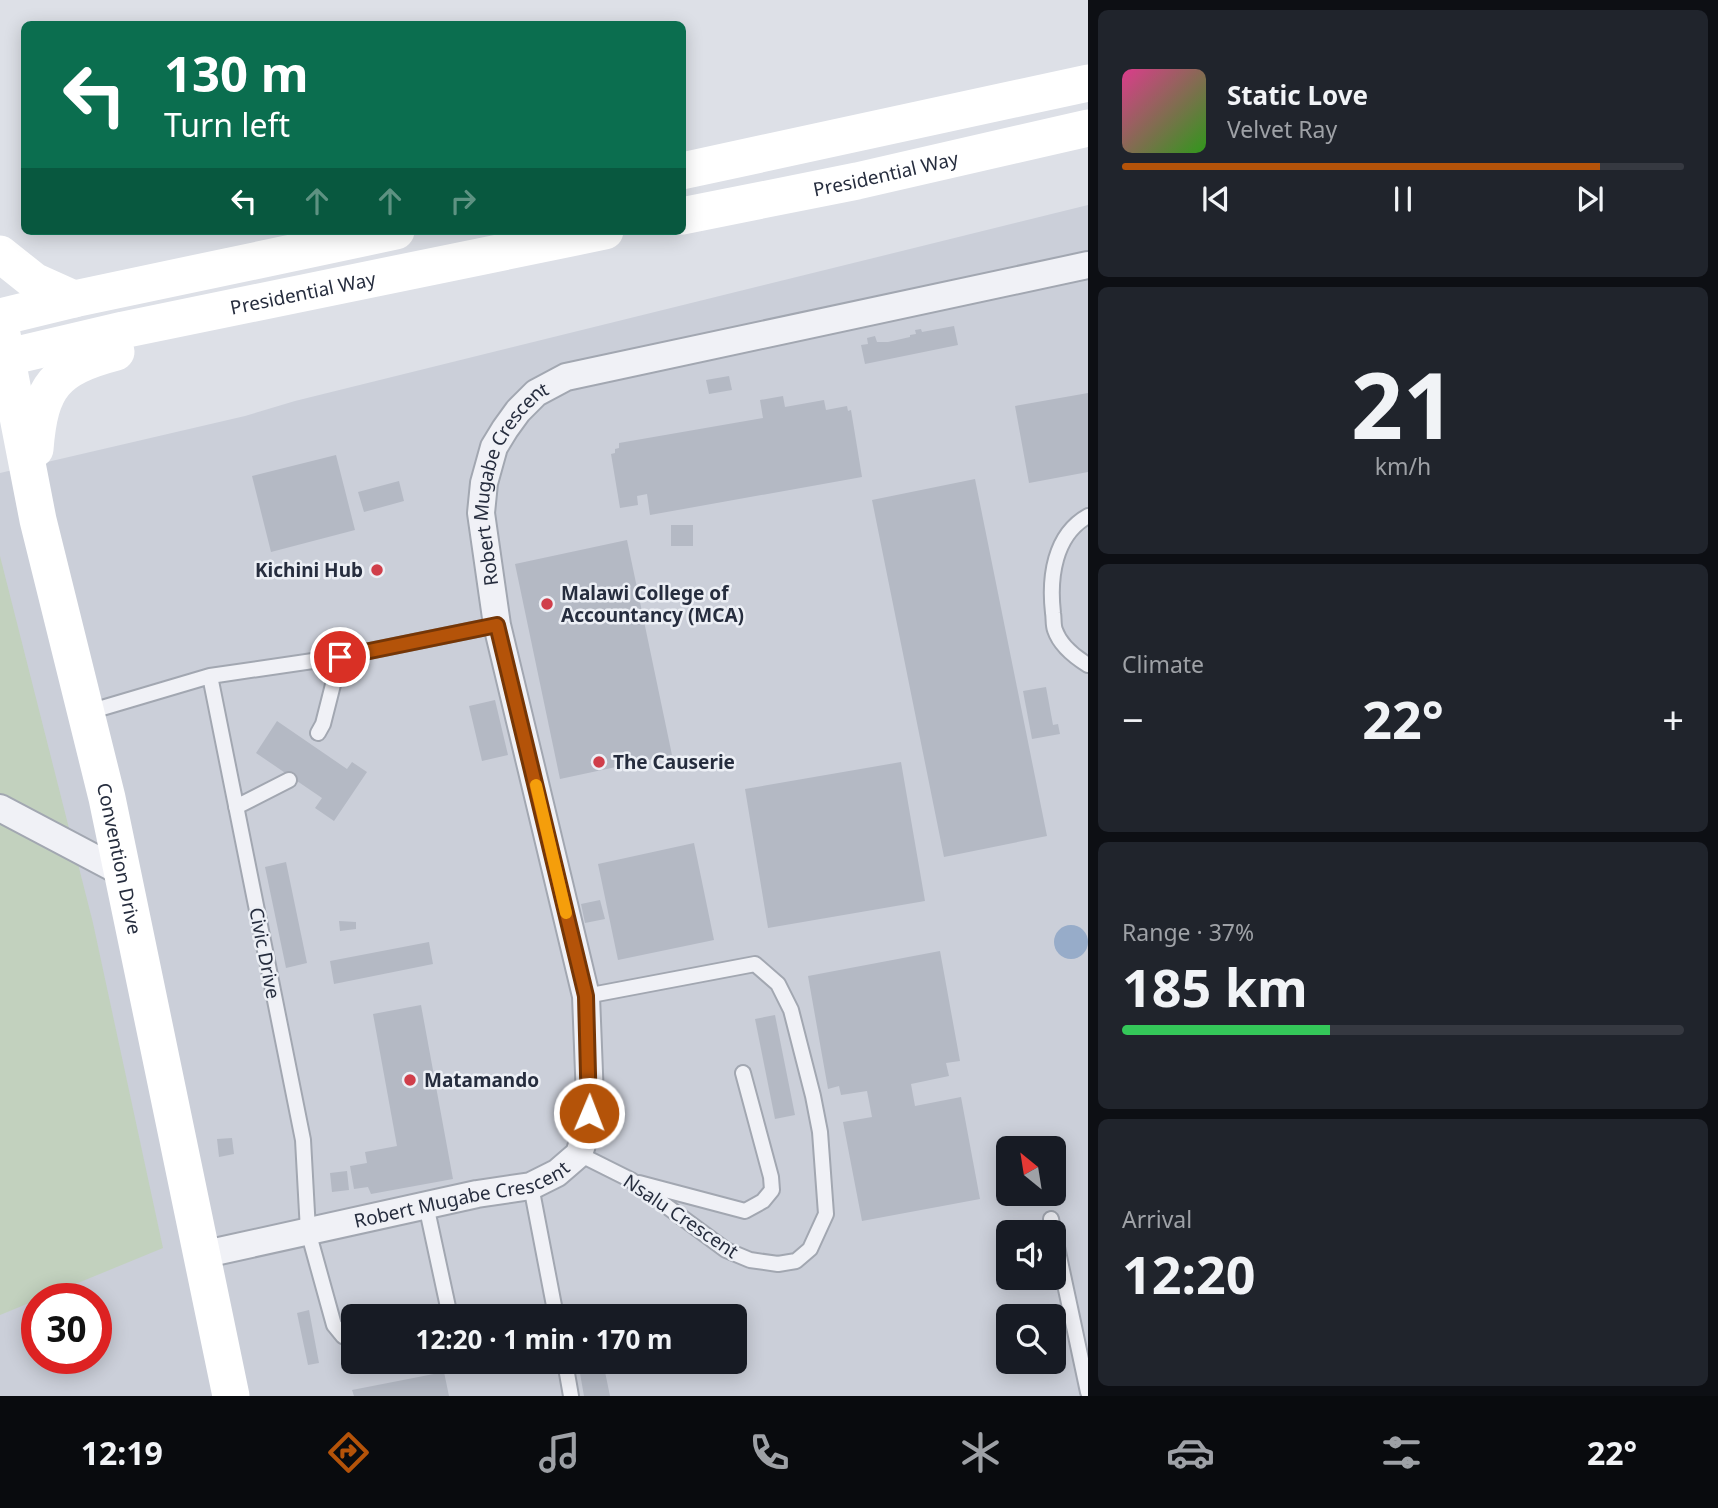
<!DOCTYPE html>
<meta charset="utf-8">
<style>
:root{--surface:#171b24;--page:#20242c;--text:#f1f3f6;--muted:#9ea1a6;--line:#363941;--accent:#b45309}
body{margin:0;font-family:"Noto Sans",sans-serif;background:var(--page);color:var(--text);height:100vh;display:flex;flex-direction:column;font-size:26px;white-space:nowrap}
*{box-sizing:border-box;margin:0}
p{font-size:23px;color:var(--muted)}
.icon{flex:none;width:38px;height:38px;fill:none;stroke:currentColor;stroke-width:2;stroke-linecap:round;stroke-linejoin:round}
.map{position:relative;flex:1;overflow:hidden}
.side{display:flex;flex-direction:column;gap:10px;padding:10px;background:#0d0f14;width:630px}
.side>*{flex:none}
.top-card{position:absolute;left:21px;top:21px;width:665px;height:214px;border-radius:10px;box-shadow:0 4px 18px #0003;background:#0b6e4f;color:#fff;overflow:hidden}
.needle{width:46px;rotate:330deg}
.tools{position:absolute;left:996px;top:1136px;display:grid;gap:14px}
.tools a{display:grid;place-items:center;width:70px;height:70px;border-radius:10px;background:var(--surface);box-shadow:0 4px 18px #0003;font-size:35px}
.speed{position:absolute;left:21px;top:1283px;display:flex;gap:14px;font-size:35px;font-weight:700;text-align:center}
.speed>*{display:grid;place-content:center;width:91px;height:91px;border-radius:50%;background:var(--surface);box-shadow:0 4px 18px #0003;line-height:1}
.speed .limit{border:10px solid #d22;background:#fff;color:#111}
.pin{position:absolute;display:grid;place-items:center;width:60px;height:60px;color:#fff;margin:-30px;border:4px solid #fff;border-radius:50%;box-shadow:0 2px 7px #0007}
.me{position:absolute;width:77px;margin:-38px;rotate:1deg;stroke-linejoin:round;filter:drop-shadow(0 0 5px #0008)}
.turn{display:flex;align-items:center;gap:24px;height:147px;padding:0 28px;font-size:32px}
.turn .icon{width:91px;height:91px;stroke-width:2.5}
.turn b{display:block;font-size:49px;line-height:60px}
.lanes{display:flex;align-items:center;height:66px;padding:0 28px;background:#0003;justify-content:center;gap:35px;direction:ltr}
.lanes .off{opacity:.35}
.big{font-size:52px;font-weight:700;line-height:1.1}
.side .tile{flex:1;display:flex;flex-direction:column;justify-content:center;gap:10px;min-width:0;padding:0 24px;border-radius:10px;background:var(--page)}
.side .dial{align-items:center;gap:0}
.dial b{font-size:91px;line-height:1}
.song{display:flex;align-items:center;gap:21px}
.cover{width:84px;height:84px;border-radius:10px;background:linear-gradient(135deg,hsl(330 70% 55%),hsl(110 70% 35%))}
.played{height:7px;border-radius:4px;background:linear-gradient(90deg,var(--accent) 85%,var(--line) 85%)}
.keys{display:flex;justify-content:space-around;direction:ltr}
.heat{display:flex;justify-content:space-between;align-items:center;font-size:38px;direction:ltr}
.charge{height:10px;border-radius:5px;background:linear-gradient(90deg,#34c759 37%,var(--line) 0)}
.trip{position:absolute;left:341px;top:1304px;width:406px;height:70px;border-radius:10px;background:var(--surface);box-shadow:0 4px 18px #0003;font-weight:700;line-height:70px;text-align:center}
.tabs{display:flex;height:112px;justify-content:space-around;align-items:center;background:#090b0e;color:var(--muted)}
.tabs .icon{width:49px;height:49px}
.tabs .on{color:var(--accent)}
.tabs b{font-size:32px;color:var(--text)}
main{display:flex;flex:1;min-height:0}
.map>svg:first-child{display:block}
</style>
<main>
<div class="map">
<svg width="1088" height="1396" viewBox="0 0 1088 1396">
<rect width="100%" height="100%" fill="#dde0e7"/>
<path fill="#cbcfd9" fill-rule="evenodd" d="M1088,205v1191h-1088v-923l245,-57 50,-15zM1008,1148h46v46h-46zM1008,1232h46v46h-46zM37,1298h59v60h-59zM354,1316h381v46h-381zM1008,1316h46v46h-46z"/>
<path fill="#c2d1be" d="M0,556l93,367 70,325 -163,67z"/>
<path fill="#97acc9" d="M1054 942a17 17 0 1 1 34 0a17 17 0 1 1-34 0Z"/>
<path fill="#b4b9c4" d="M954,326l4,19 -93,19 -4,-19 7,-1 -1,-6 8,-2 2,6h11l22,-5v-2l6,-1 -1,-4 6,-1 1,3z
M729,376l3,14 -23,4 -3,-14z
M1088,393v79l-59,11 -14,-77z
M783,396l2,11 39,-7 2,10 21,-4 1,5 3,-1 11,67 -212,38 -3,-21 -10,2 1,9 -18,3 -9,-54 4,-1v-4l4,-1v-5l144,-25 -3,-18z
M336,455l19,75 -84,22 -19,-76z
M975,479l72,357 -103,21 -72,-357z
M399,481l5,20 -40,11 -6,-20z
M671,525h22v21h-22z
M627,540l45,215 -112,24 -45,-215z
M1046,687l7,38 5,-1 2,10 -28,5 -9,-48z
M495,700l13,55 -26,6 -13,-55z
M277,721l70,48 5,-7 15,10 -33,49 -19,-13 7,-10 -66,-45z
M901,762l24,139 -157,27 -23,-139z
M694,843l20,97 -96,20 -20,-96z
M286,862l21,101 -21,5 -21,-101z
M600,900l5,19 -20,4 -4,-19z
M339,921l17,1v7l-16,2z
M429,942l4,22 -99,20 -4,-23z
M940,951l20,110 -14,2 3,13 -38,8 4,22 46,-9 19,102 -118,22 -19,-99 29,-5 -5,-26 -26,4 -2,-9 -11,3 -20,-113z
M421,1005l32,174 -82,15 -3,-7 -14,2 -4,-23 17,-3 -2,-11 32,-6 -24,-132z
M775,1015l20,100 -20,4 -20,-100z
M232,1138l2,16 -15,3 -2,-18z
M347,1171l2,19 -17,2 -2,-19z
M309,1310l10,53 -11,2 -11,-52z
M578,1362h25l7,34h-26z
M444,1372l5,24h-95l-2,-6z"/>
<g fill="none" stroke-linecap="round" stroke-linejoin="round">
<defs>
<path id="lane" d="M1088,516c-34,19 -39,62 -35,97 1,5 0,12 2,17 5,15 20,27 33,35
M210,676l93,464 5,91 26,94 9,11 11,-2
M85,713l125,-37 130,-19 157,-32
M318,733l5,-9 17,-67
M236,807l53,-27
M579,1154l52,26 95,70 24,10 28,4 18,-3 14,-12 16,-35 -6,-82 -7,-36 -22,-86 -13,-26 -23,-20 -169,32
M639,1183l106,28 18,-10 9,-11 -1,-13 -28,-104
M531,1186l25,130
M426,1205l22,102 -10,9
M1051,1219l37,173
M565,1362l6,34"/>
<g id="street">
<path d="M0,808l123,65"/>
<path id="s1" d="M201,1255l276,-61 54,-8 26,-13 22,-19 8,-25 3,-31 -4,-102 -89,-371 -16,-112 3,-30 10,-36 11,-18 13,-18 18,-18 30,-16 522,-112"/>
</g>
</defs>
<use href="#lane" stroke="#a2a7b1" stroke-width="18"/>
<use href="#street" stroke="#a2a7b1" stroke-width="30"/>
<use href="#lane" stroke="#f0f1f6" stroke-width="14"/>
<use href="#street" stroke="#f0f1f6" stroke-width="26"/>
<g stroke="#fff" stroke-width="37">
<path d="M682,171l406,-88"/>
<path id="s2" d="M682,216l175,-35 231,-53"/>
<path d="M0,254l34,27 40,18"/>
<path d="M0,317l74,-18 322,-68"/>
<path id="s3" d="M0,324l38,196 69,278 124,598"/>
<path id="s4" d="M0,359l123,-29 482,-99"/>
<path d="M35,449c5,-63 20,-81 81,-97"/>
</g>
</g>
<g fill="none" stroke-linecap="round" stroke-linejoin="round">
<defs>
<path id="route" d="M340,657l157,-32 89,371 3,117"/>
</defs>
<use href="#route" stroke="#753606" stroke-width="18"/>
<use href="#route" stroke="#b45309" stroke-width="12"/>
<path stroke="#f59e0b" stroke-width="12" d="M536,785l30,128"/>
</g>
<g fill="#d03e4a" stroke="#eceff5" stroke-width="2.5">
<circle cx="377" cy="570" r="7"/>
<circle cx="547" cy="604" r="7"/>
<circle cx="599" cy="762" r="7"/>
<circle cx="410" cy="1080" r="7"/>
</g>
<g text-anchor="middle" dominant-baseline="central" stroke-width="5" stroke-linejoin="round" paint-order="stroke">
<g font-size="19" fill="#262d3e" stroke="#eceff5">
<text stroke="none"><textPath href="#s2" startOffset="208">Presidential Way</textPath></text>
<text stroke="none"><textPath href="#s4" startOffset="310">Presidential Way</textPath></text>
<text stroke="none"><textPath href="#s1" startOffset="1087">Robert Mugabe Crescent</textPath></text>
<text stroke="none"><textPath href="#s3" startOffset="548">Convention Drive</textPath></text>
<text transform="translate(265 953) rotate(79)">Civic Drive</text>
<text stroke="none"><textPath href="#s1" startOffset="268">Robert Mugabe Crescent</textPath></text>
<text transform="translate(681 1216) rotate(34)">Nsalu Crescent</text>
</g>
<g font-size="19" font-weight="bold" fill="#262d3e" stroke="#eceff5" text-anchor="start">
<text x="363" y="570" text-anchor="end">Kichini Hub</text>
<text x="561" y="593">Malawi College of<tspan x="561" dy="22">Accountancy (MCA)</tspan></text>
<text x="613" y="762">The Causerie</text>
<text x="424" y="1080">Matamando</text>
</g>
</g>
</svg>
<div class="tools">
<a><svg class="needle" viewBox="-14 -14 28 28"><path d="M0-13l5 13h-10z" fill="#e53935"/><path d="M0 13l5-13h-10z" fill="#9ea1a6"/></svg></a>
<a><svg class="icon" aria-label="sound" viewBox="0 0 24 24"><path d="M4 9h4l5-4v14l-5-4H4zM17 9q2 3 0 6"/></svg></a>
<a><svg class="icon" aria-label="search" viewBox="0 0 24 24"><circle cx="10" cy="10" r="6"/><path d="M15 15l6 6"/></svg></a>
</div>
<div class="speed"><div class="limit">30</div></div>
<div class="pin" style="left:340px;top:657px;background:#d93025"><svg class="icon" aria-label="arrive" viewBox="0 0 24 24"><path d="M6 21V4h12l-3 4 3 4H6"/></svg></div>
<svg class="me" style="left:589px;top:1113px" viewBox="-20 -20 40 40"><circle r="17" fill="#b45309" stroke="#fff" stroke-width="3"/><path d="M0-11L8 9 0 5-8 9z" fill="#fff"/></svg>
<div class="trip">12:20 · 1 min · 170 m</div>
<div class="top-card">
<div class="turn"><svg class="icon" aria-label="left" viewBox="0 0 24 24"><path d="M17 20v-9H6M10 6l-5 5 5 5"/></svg><div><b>130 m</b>Turn left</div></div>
<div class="lanes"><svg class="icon" aria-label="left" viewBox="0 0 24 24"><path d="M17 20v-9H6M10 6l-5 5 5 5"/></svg><svg class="icon off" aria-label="ahead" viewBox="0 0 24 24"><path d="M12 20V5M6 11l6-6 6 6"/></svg><svg class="icon off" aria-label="ahead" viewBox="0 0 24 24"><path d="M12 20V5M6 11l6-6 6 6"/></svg><svg class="icon off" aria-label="right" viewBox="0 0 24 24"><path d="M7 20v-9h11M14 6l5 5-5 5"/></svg></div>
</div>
</div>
<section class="side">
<div class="tile">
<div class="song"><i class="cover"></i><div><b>Static Love</b><p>Velvet Ray</p></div></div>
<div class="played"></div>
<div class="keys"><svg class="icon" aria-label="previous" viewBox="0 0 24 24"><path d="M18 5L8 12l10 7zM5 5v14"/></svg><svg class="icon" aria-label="pause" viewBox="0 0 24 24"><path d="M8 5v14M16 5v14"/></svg><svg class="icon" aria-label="next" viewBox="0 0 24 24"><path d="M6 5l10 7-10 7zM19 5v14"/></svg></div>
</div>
<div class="tile dial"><b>21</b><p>km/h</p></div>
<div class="tile"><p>Climate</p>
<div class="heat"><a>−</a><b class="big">22°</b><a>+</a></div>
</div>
<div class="tile"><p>Range · 37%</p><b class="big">185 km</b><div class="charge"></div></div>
<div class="tile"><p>Arrival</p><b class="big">12:20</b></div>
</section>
</main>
<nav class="tabs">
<b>12:19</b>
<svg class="icon on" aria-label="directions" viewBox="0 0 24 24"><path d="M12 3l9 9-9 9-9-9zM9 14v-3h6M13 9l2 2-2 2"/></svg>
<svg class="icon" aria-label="music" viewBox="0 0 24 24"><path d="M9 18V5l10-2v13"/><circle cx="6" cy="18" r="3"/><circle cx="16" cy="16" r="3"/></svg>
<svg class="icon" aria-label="phone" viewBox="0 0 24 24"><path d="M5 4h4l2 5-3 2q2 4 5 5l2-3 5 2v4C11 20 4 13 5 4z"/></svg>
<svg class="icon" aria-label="climate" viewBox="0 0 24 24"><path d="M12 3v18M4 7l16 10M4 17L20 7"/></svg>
<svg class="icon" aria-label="car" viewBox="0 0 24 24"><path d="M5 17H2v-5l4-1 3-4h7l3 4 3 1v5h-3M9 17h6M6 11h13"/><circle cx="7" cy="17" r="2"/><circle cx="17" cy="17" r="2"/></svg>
<svg class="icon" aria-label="filters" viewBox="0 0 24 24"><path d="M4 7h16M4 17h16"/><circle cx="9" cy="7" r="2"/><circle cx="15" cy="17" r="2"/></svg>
<b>22°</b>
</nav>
